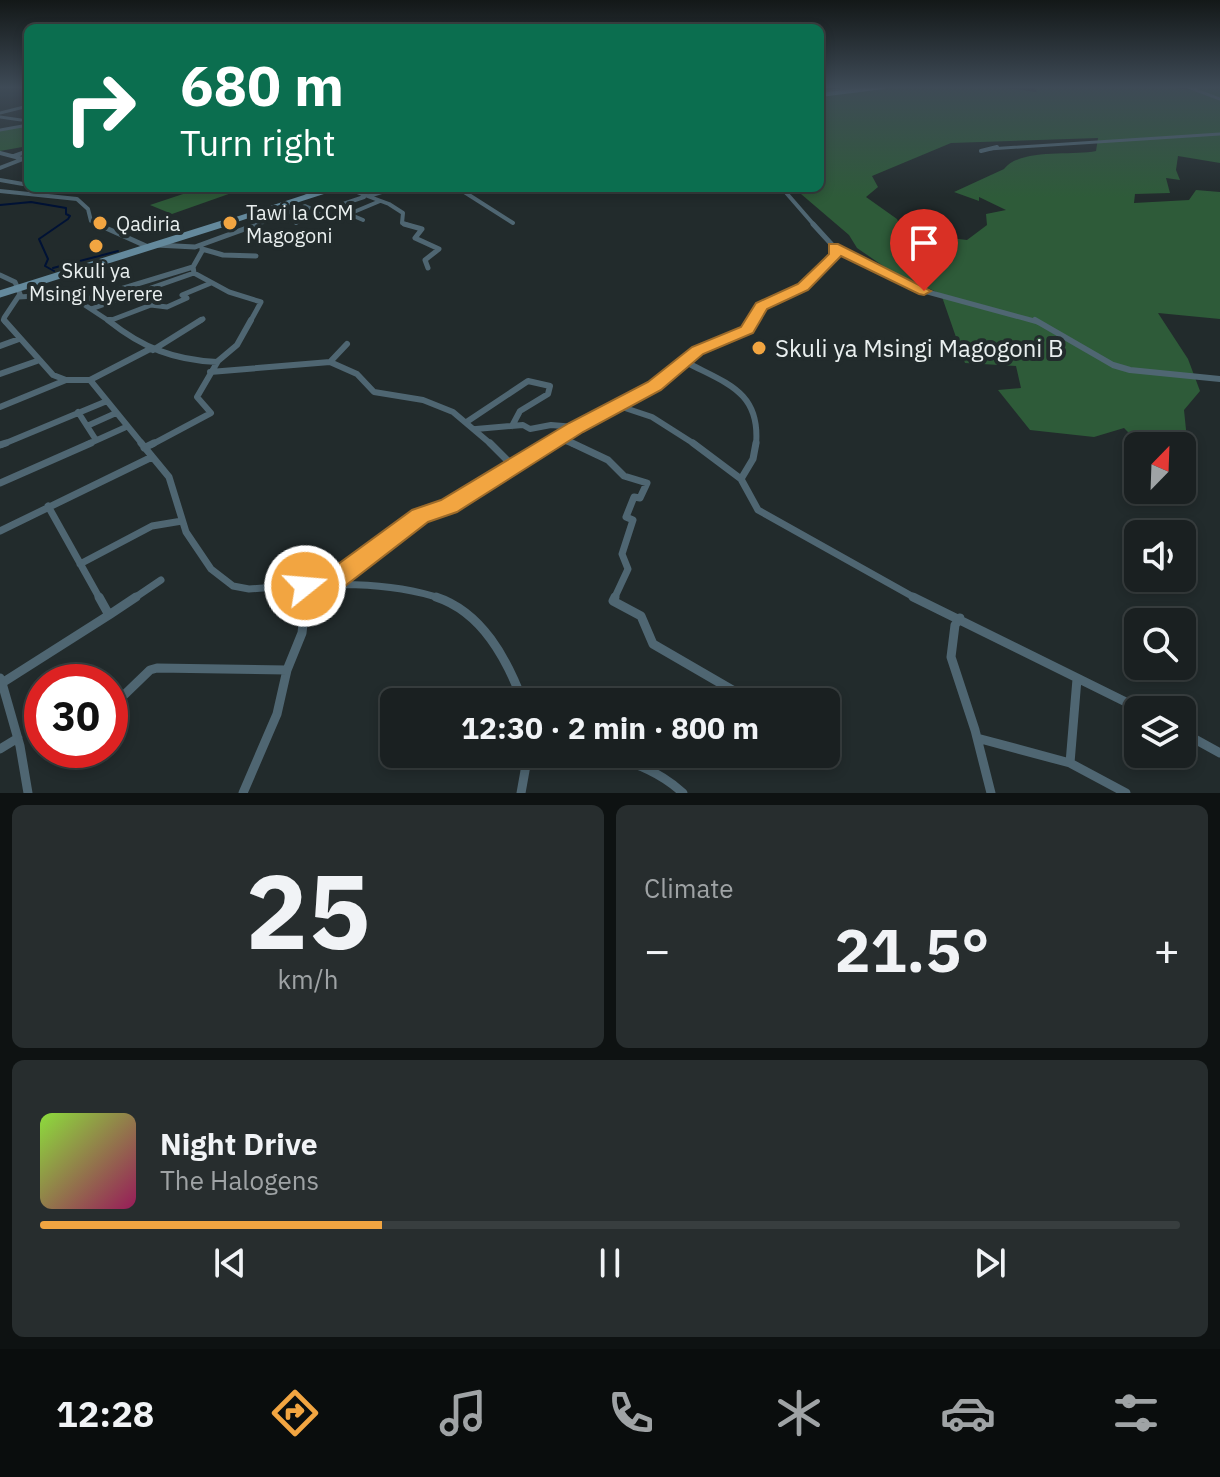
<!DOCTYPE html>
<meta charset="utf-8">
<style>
:root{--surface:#1a2021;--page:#272d2e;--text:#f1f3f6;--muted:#9fa3a5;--line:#383e3f;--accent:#f2a541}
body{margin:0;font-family:"IBM Plex Sans",sans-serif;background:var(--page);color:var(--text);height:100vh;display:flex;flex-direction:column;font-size:30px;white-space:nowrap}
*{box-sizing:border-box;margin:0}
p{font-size:26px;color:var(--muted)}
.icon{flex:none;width:44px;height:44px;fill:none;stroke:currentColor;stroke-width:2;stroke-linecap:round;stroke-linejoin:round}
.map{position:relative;height:793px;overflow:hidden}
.drawer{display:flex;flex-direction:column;gap:12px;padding:12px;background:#0e1212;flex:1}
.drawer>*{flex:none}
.banner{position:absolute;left:24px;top:24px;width:800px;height:168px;border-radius:12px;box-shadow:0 4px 12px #0003,0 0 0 2px var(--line);background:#0b6e4f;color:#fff;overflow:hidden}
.needle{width:52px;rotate:23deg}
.fabs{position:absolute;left:1124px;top:432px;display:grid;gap:16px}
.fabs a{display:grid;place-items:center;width:72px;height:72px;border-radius:12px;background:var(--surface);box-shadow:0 4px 12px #0003,0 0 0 2px var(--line);font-size:40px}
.speed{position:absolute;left:24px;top:664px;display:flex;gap:16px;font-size:40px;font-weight:700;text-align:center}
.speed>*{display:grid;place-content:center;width:104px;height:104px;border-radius:50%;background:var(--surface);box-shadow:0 4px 12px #0003,0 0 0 2px var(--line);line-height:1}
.speed .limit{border:12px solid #d22;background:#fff;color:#111}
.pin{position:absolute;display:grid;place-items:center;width:68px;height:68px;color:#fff;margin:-82px -34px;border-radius:50% 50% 50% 0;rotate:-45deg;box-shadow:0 0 8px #0007}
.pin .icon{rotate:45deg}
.me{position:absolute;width:88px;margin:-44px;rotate:73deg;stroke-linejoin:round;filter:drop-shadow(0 0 6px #0008)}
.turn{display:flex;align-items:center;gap:28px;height:168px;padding:0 24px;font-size:36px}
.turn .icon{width:104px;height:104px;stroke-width:2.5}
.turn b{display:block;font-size:56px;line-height:68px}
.big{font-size:60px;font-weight:700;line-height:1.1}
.drawer .tile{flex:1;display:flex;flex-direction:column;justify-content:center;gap:12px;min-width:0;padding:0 28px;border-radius:12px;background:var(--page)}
.drawer .dial{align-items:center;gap:0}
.dial b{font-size:104px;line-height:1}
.song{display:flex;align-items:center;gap:24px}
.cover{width:96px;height:96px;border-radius:12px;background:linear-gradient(135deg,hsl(90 70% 55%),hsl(330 70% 35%))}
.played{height:8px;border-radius:4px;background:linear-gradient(90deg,var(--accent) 30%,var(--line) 30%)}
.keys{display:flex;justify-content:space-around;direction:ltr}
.heat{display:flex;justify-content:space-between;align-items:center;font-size:44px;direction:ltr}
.drawer .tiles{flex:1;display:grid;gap:12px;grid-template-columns:1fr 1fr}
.tile:last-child{grid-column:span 2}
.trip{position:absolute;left:380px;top:688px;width:460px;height:80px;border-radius:12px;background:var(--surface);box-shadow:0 4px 12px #0003,0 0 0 2px var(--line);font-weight:700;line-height:80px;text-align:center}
.tabs{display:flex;height:128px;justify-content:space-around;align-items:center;background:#0a0d0d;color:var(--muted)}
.tabs .icon{width:56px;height:56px}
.tabs .active{color:var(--accent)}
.tabs b{font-size:36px;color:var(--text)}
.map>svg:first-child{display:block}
</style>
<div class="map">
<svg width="1220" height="793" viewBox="0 0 1220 793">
<rect width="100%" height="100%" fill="#222b2c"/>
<path fill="#2e5b39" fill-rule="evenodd" d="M898,87h100l39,5 -3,-5h132l33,4 -7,-4h28v76l-42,-7 -2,14 4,10 -14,-2 4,15 -35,1 -1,9 55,-3 7,-10 24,2v127l-62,-6 30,46 12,32 -16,19 4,39 -50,-7 -14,-14 -30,9 -64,-7 -32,-40 23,-2 -5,-22 -51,-3 -24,-69 -49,-22 -35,-24 -8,-13 -55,-47h26v-92zM1098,138l-2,13c-24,5 -76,-3 -92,18l-50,23 25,9v-4l27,13 -20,4 1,11 -20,15 -43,-5 -23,-7 -4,-9 -31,-22 12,-10 -6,-11 79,-33z
M18,126l10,2v18l-28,5v-20z
M201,188l39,2 -68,24 -22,-9z"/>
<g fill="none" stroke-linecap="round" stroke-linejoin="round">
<path stroke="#001235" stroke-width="2" d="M0,205l31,-3 35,6v6l4,2 -2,3 -29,20 9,20 -3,7 9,5
M53,268l65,-17"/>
<path stroke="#4f6672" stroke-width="3" d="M1188,87l32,12
M820,92l46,-5
M0,113l28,-7
M0,117l21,3
M0,130l28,-5
M989,149l231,-15"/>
<path stroke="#4f6672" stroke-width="4" d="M981,151l16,-4
M0,153l23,6 -23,9
M14,156l14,-5
M0,180l23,4
M295,188l14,6
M346,188l43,16 14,9 -1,10 9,3
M458,188l55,35
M782,188l33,38
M0,191l77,8 11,10 3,12 10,5
M369,196l25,-8
M363,220l-14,-6 31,-13
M296,223l20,-11
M253,226l52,-20 14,6 45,-15"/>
<path stroke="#4f6672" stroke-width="5" d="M97,224l49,22
M404,224l18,5 -7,9 24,11 -14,11 3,8
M813,224l21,23 90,44 114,31
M156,245l39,2 63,-23
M202,249l21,6 33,1
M202,251l-9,16 1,6 35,19 32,10 -11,20
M0,275l15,7 5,12 -16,24 1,4
M19,297l49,-3 41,27 42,-16 16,2 20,-9 -5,-3 29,-12
M81,301l112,-34
M91,309l103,-36
M198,322l5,-3
M754,322l5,-13 44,-22 32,-32 -1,-8"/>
<path stroke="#4f6672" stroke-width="6" d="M4,320l49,55 13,5h24l53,65
M108,320h3
M1035,320l78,45 17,5 90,9
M109,321c34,27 65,39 108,41
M0,346l19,-7
M153,350l48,-30
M684,361c40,22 77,29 72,84
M330,362l17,-18
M210,372l120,-10 27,12 17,18 49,8 30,12 39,33
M0,374l37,-13
M90,380l60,-31
M619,406l33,11 44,28
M0,407l66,-27
M78,412l18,28
M468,421l60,-40 22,5 -2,8 -28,17 -8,15
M87,426l29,-13
M476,429l47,-4 7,4 21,-4 24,2
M560,439l16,6
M1,445l106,-44
M86,445l40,-18
M151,445l60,-32 -14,-16 21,-36 19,-16 14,-25
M548,445l106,-59 44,-35 49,-21 8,-10"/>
<path stroke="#4f6672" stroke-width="7" d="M141,443l28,34 17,55 25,37 22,17 16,3c64,-4 131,-11 193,10
M490,443l25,25
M572,443l36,17 16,16 23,7 -7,15 -6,-1 -8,20 7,3 -11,34 6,15 -14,30
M693,443l48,36
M756,443l-3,16 -12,20 17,31 159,89
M0,445l6,-2
M144,448l10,-5
M0,483l91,-40
M48,506l52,93
M0,531l152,-74
M80,564l72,-38 30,-5
M327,585l93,-69 29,-10 102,-63
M282,588l6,11
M133,599l28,-19"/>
<path stroke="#4f6672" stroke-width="9" d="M436,597c46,15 71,62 87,105
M615,597l-2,4 28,15 12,28 100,58
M913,597l229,113
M109,615l27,-18
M960,618l-5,7 -4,32 24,73 16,63
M0,678l2,5 107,-68 -10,-18
M2,683l18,63 8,47
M121,698l29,-28 7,-2 130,2
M1182,732l38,21
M977,738l93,25 56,30
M0,749l18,-11
M595,754c33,5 63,16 88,39
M1070,763l7,-84
M243,793l34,-79 10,-44 15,-37 1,-9 -16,-27
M521,793l7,-39"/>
<path stroke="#64899c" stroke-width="4" d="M820,95l64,-8"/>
<path stroke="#64899c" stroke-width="5" d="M216,226l118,-38"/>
<path stroke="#64899c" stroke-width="7" d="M0,294l222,-70"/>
</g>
<linearGradient id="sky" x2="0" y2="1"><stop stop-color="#131818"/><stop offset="0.44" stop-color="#3e4a56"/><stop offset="1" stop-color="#3e4a56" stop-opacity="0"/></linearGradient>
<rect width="1220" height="198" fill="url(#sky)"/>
<path fill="#f2a541" stroke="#9d6b2a" stroke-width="2" d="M829,244h9l93,47 -7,4 -5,-1 -78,-38 -33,34 -41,19 -14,24 -50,21 -42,36 -78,42 -126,80 -29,10 -92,71 -31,4 -9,-3 -4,-8 4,-7 27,-4 89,-65 29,-10 128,-77 79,-41 44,-35 49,-20 15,-24 42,-19 26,-25 5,-5z"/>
<g fill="#f2a541" stroke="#222b2c" stroke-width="3">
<circle cx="100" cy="223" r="8"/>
<circle cx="230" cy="223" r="8"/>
<circle cx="96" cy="246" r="8"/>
<circle cx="759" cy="348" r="8"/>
</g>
<g text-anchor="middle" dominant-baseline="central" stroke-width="8" stroke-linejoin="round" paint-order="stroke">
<g font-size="20" fill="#e9efef" stroke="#222b2c" text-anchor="start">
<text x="246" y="212">Tawi la CCM<tspan x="246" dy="23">Magogoni</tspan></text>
<text x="116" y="223">Qadiria</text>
<text x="96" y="270" text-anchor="middle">Skuli ya<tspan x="96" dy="23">Msingi Nyerere</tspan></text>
</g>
<g font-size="24" fill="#e9efef" stroke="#222b2c" text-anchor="start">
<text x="775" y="348">Skuli ya Msingi Magogoni B</text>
</g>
</g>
</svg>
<div class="fabs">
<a><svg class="needle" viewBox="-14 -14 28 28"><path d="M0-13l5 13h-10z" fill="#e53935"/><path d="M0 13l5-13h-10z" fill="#9fa3a5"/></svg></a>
<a><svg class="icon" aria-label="sound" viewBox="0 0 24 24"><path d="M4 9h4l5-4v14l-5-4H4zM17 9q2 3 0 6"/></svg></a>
<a><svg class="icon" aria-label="search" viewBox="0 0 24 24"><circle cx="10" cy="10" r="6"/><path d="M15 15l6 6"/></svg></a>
<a><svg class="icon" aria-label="layers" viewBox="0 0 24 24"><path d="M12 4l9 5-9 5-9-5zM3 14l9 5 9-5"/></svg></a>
</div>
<div class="speed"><div class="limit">30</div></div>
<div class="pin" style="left:924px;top:291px;background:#d93025"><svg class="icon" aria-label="arrive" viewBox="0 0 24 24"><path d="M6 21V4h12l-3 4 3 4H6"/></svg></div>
<svg class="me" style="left:305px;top:586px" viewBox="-20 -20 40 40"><circle r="17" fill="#f2a541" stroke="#fff" stroke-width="3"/><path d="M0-11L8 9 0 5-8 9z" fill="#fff"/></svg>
<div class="trip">12:30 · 2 min · 800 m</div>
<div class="banner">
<div class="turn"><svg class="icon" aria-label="right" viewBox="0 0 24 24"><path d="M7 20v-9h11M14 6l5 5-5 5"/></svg><div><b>680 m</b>Turn right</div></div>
</div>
</div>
<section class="drawer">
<div class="tiles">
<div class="tile dial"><b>25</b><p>km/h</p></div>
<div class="tile"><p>Climate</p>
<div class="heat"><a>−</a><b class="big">21.5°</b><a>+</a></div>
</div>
<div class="tile">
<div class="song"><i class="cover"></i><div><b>Night Drive</b><p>The Halogens</p></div></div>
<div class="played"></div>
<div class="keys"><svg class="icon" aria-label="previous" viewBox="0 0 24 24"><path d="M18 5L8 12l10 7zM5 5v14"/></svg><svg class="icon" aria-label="pause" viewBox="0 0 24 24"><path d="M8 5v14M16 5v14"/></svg><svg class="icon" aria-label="next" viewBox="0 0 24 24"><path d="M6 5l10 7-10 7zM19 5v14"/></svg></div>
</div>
</div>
</section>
<nav class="tabs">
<b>12:28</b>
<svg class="icon active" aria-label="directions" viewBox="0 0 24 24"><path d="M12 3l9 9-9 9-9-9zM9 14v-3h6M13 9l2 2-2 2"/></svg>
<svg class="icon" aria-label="music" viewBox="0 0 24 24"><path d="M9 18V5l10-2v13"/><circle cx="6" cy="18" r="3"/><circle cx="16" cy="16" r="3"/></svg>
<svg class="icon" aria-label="phone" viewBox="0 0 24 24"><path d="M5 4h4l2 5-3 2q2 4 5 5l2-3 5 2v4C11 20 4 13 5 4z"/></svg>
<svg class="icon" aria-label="climate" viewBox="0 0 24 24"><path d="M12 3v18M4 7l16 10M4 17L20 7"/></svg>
<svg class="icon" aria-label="car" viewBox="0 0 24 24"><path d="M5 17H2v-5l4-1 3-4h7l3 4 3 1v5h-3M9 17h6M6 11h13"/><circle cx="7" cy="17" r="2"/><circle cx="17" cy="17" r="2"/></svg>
<svg class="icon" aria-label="filters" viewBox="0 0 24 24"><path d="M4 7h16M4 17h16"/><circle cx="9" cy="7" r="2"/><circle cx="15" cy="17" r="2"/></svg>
</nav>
